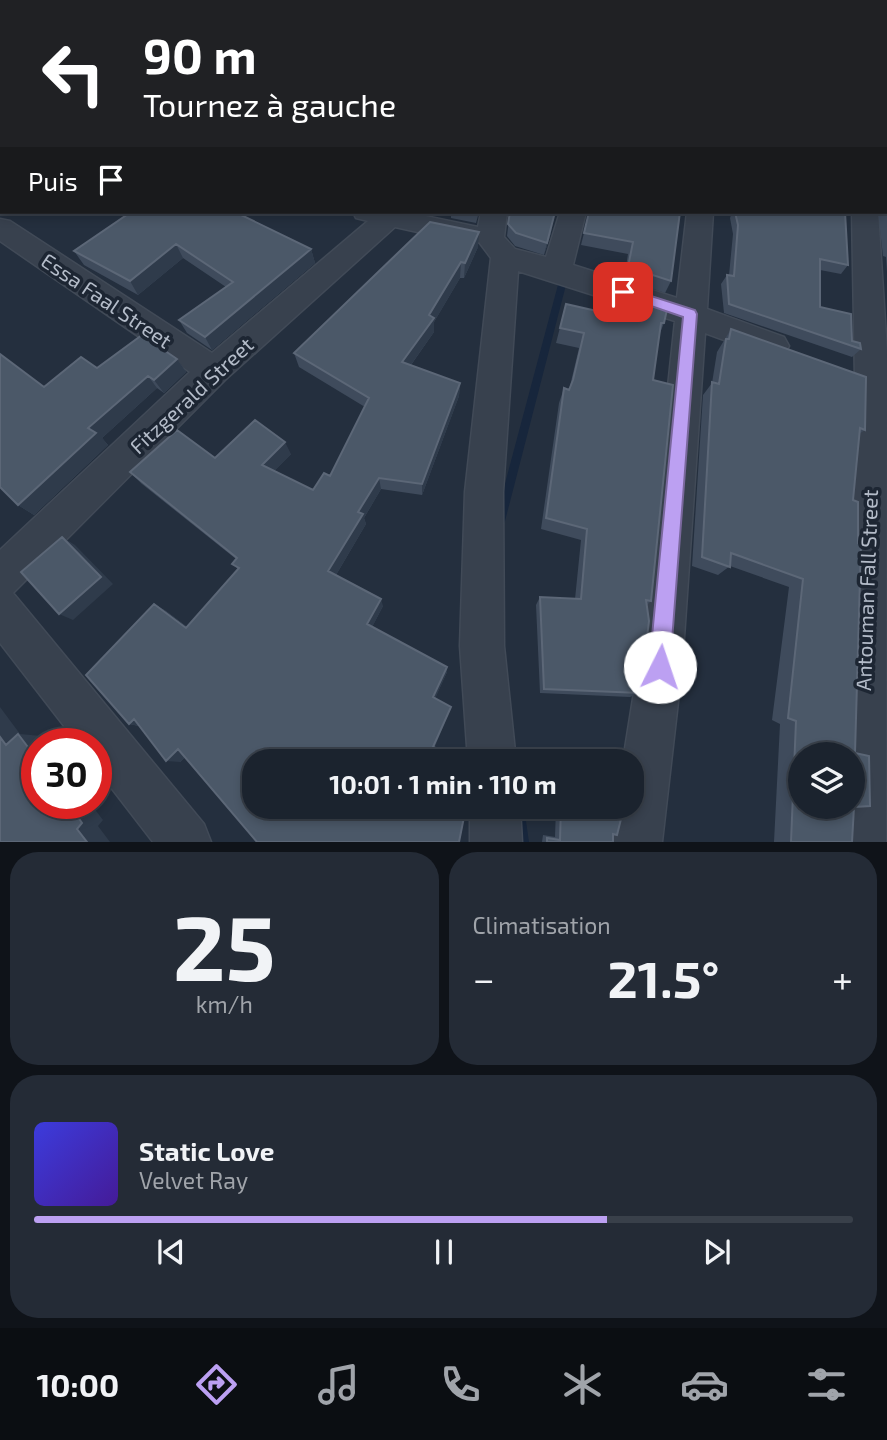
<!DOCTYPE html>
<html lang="fr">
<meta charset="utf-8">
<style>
:root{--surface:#1b232e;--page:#242b36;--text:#f1f3f6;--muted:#a0a4aa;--line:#39404a;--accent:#bca0f2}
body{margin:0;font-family:"Exo 2",sans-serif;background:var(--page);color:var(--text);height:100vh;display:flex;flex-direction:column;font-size:26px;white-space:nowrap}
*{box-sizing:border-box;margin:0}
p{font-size:23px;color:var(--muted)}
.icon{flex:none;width:38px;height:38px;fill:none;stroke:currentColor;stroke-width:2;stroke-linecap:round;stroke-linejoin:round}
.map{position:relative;height:842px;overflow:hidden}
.sheet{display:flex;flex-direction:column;gap:10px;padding:10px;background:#0f1319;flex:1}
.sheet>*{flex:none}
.top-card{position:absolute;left:0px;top:0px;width:887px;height:214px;box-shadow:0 4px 10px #0003,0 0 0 2px var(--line);background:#202124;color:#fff;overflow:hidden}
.buttons{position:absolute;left:788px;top:742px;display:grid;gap:14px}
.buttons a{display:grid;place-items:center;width:77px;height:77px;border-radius:50%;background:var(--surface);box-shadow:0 4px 10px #0003,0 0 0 2px var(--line);font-size:35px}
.speed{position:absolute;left:21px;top:728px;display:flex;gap:14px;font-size:35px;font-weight:700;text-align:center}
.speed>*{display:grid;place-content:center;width:91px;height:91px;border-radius:50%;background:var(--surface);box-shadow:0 4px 10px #0003,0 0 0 2px var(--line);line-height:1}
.speed .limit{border:10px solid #d22;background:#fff;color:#111}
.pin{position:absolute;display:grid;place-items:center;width:60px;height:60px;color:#fff;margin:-30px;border-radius:14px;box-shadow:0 4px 10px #0006}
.me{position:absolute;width:77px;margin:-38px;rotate:4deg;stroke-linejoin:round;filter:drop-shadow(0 0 5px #0008)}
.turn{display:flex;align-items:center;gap:24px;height:147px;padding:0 28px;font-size:32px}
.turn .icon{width:91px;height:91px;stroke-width:2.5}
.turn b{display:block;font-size:49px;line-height:60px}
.then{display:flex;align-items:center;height:66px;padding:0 28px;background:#0003;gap:14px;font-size:26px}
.big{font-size:52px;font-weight:700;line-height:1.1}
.sheet .widget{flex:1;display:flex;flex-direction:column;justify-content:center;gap:10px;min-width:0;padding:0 24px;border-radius:28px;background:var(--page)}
.sheet .dial{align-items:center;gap:0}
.dial b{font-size:91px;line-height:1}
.song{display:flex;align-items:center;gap:21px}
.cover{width:84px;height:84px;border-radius:10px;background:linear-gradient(135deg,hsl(240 70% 55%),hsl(260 70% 35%))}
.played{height:7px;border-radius:4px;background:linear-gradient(90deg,var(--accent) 70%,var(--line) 70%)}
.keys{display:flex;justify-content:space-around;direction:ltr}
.heat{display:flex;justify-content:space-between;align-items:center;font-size:38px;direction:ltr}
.sheet .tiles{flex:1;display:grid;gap:10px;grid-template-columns:1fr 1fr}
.widget:last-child{grid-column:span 2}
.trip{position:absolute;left:242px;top:749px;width:402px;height:70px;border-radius:28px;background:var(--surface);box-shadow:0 4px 10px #0003,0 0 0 2px var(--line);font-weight:700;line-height:70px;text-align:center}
.dock{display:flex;height:112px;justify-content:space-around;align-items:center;background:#0b0e12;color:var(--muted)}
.dock .icon{width:49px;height:49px}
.dock .selected{color:var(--accent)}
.dock b{font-size:32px;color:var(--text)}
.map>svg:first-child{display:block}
</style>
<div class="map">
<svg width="887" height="842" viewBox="0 0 887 842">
<rect width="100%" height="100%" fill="#242f3e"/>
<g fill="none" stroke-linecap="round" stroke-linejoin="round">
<path fill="#17263c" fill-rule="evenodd" d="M563,278l4,3 -62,240 -2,3 -3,2 -3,-2 -2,-3 64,-240z
M512,807h12l5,35h-12z"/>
<defs>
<path id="minor" d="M617,0h18l-19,2z
M722,0h18v2h-18z
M353,212h53l72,15 3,-15h26l-3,25 11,12 31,8 14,-45h26l-13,53 104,33 10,-86h26l-6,97 77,28 5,9 -5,9 -11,3 -68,-25 -23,334 -20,175h-52l6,-35h16v-46h-9l15,-94 37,-346 -157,-50 -15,221 1,154 12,115h-48l-8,-115 5,-154 26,-234 -12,-16 -7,2 -77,-17 -170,153 -212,213 191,231 7,18h-58l-57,-74v-24h-18l-78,-101v-93l190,-178 -190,-131v-22l10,2 202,132 156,-132 -12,-3z
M852,212h26l9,140 -1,490h-52l2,-35h16v-53h-14l17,-374z
M470,807h50l2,35h-52z"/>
</defs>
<use href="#minor" stroke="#414a57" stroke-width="3"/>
<use href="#minor" fill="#38414e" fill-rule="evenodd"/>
</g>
<path fill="#3f4b5c" d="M0,0h622l-1,2h-619v18l-2,-3z
M629,0h82v2h-82z
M738,0h149v68h-1v-66h-149z
M886,105h1v167l-1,-15 -3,-1 -5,-44h8z
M451,212h28l-3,11 -25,-5z
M510,212l41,21 -7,22 -29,-9 -8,-10z
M586,212h94l-9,69 -6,12 -41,-14 4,-25 -47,-9 8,-32z
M732,212h113l3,53 -7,9 -21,-4v37l41,42 -9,8 -128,-44 -3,-29 6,-9h2l4,-41 -3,-16z
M240,214l71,35 4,14 -103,87 -25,-17 -8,-13 47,-33 -43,-29 -45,37 -54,-30 -10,-14z
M478,247l-14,31h-4l-26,44v10l-23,33 49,18 -1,13 -37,99 -41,-6 -17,29 2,6 -30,51 47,31 -11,21 75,45 -12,26 16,9 -1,3 -265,47 -5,5 -41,-36 -10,-2 25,-120 12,7 21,16 51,-58 -6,-5 4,-5 -94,-75 -12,-12 85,-14 76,-4 -17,17 39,19 17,-14 35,-69 -66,-40 -5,-14z
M626,292l38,31 -4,10 -7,47 -2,221 -4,4 -7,88 -10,4 -90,-4 -4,-88 4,-8 35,2 6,-59 -40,-11 18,-126 5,-15 5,2 10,-42 -23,-5 10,-39 53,12 1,-8z
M731,329l134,101 -6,4 -6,66 2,253 -1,54 -2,35h-78l6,-118 -8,-4 17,-133 -59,-21 -12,9 -26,-9 11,-171 9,-12 5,-31z
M177,359l9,13 -22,21 -7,-5 -55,50 6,7 -74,70 -16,-10 26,-118 53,-19z
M556,807h68l-11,27v8h-71l1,-7 12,2z"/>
<path fill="#2f3b4b" d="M2,131v15l-2,1v-15z
M2,161v12l-2,-2v-9z
M555,212l-4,21 -7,22 3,-12z
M479,232l-1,15 -14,31 1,-15z
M176,244l7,14 -45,37 -8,-14z
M311,249l4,14 -103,87 -7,-13z
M461,262l-1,16 -26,44v10l-31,44 -1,-14z
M177,359l9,13 -22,21 -10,-13z
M148,376l9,12 -55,50 6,7 -74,70 -16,-10 70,-77z
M460,383l-1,13 -37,99v-11z
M285,442l6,12 -22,22 -7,-11z
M379,478l2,11 -17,29 2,6 -33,56 -5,-9 30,-59z
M62,537l13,8 38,39 -40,36 -14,-6z
M381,599l2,7 -13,25 -3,-7z
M154,604l12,7 31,23 -11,-6z
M447,667v5l-13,29 -1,-4z
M0,707l20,27 21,2 6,8h-10v15l-31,-14 -6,-8z
M451,707l-1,3 -16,39 -1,-2z
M134,719l10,8 -15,-3z
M178,749l13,1 -11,12 -14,-1z
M68,803h22l13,17 -5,6 12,16h-23l-10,-13z"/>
<path fill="#4b5868" stroke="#5c6777" stroke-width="2" fill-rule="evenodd" d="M0,0h438l-1,2h-435v13h-2z
M446,0h176l-1,2h-146z
M666,0h45v2h-46z
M740,0h147v58h-1v-56h-146z
M2,24v107l-2,1v-107z
M886,105h1v109l-1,-12z
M0,142h2v19l-2,1z
M131,212h104l76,37 -106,88 -26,-17 54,-38 -57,-38 -46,37 -56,-30z
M510,212h45l-8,31 -31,-10 -8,-9z
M589,212h91l-9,69 -43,-14 5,-25 -49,-9z
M735,212h110l3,53 -28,-6v48l31,7 1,27 8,2 1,6 -132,-45 -2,-29 7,1 4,-51z
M430,222l49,10 -14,31 -4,-1 -32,53 5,3 -32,44 58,21 -38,101 -43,-6 -21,34 5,2 -35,57 53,28 -14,25 80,43 -14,30 18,10 -18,40 37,14h-216v46h212l-7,35h-202l-79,-93 -12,12 -32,-42 -5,5 -43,-49 68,-71 32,24 53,-60 -7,-4 5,-6 -107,-86 47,-42 38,28 40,-38 30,22 -23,23 51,25 11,-17 6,3 39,-78 -75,-45z
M626,292l42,13 -4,18h-3l-8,57 20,5 -22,216 -5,-1 3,21 -9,72 -96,-4 -4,-92 41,2 6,-70 -41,-11 18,-130 5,2 4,-10 11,-47 -24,-5 6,-24 57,13z
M731,329l135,48 -1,53 -5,-2 -7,72 5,2v41l3,1 -6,209 14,3 1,50 -16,1 -2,35h-61l5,-121 -8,-3 15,-139 -72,-26 -1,14 -28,-10 10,-175 7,2 7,-45h3zM800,754h52v53h-52z
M142,335l35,24 -23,21 -6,-4 -60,52 8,5 -78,72 -18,-18v-133l44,33 37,-30 16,11z
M62,537l39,40 -42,37 -38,-42z
M18,734l19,25v44h31l14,20 -5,6 10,13h-87v-105l6,8z
M561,807h63l-7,28 -4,-1v8h-66v-4l13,2z"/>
<path fill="#bca0f2" stroke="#7a689d" stroke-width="2" d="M623,287l72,23 2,4 -27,353 -3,7 -7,3 -8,-3 -3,-7 34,-350 -64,-22 -2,-3z"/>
<g text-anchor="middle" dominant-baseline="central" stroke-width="7" stroke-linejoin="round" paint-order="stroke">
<g font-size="21" fill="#b4bcc9" stroke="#1d2633">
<text transform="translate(107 300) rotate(34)">Essa Faal Street</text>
<text transform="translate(191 395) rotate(-43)">Fitzgerald Street</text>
<text transform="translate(866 590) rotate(-88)">Antouman Fall Street</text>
</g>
</g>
</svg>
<div class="buttons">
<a><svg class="icon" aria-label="layers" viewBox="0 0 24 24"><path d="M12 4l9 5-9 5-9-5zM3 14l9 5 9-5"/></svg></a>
</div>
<div class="speed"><div class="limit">30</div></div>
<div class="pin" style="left:623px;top:292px;background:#d93025"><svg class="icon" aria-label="arrive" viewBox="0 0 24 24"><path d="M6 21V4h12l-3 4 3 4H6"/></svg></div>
<svg class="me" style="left:660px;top:667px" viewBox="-20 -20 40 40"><circle r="19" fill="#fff"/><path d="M0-13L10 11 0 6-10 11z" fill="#bca0f2"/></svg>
<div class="trip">10:01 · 1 min · 110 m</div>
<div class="top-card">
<div class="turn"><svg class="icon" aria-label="left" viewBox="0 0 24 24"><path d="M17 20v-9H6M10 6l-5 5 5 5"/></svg><div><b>90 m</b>Tournez à gauche</div></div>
<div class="then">Puis<svg class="icon" aria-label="arrive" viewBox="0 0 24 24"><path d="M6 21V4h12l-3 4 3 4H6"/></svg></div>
</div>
</div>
<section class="sheet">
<div class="tiles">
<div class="widget dial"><b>25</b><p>km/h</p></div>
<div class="widget"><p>Climatisation</p>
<div class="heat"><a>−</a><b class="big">21.5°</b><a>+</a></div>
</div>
<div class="widget">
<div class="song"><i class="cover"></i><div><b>Static Love</b><p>Velvet Ray</p></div></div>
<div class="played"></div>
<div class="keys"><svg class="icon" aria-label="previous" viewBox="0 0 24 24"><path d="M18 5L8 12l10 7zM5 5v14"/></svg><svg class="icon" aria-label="pause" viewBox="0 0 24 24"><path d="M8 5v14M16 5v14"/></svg><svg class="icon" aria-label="next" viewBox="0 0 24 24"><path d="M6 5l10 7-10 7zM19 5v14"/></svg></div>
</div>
</div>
</section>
<nav class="dock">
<b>10:00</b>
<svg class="icon selected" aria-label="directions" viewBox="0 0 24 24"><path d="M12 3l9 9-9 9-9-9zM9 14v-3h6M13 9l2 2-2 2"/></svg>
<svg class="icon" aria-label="music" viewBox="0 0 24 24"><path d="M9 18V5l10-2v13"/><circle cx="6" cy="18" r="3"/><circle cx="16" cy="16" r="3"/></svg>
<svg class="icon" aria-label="phone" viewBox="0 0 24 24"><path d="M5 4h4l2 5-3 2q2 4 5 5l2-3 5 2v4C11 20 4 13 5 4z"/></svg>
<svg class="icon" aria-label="climate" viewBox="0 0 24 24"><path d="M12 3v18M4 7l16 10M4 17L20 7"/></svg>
<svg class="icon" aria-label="car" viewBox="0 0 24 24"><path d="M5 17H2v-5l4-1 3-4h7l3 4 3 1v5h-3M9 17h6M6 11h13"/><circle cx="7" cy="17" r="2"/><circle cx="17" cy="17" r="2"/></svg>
<svg class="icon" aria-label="filters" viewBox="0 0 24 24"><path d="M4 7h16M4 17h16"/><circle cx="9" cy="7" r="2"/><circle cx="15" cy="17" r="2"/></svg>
</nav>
